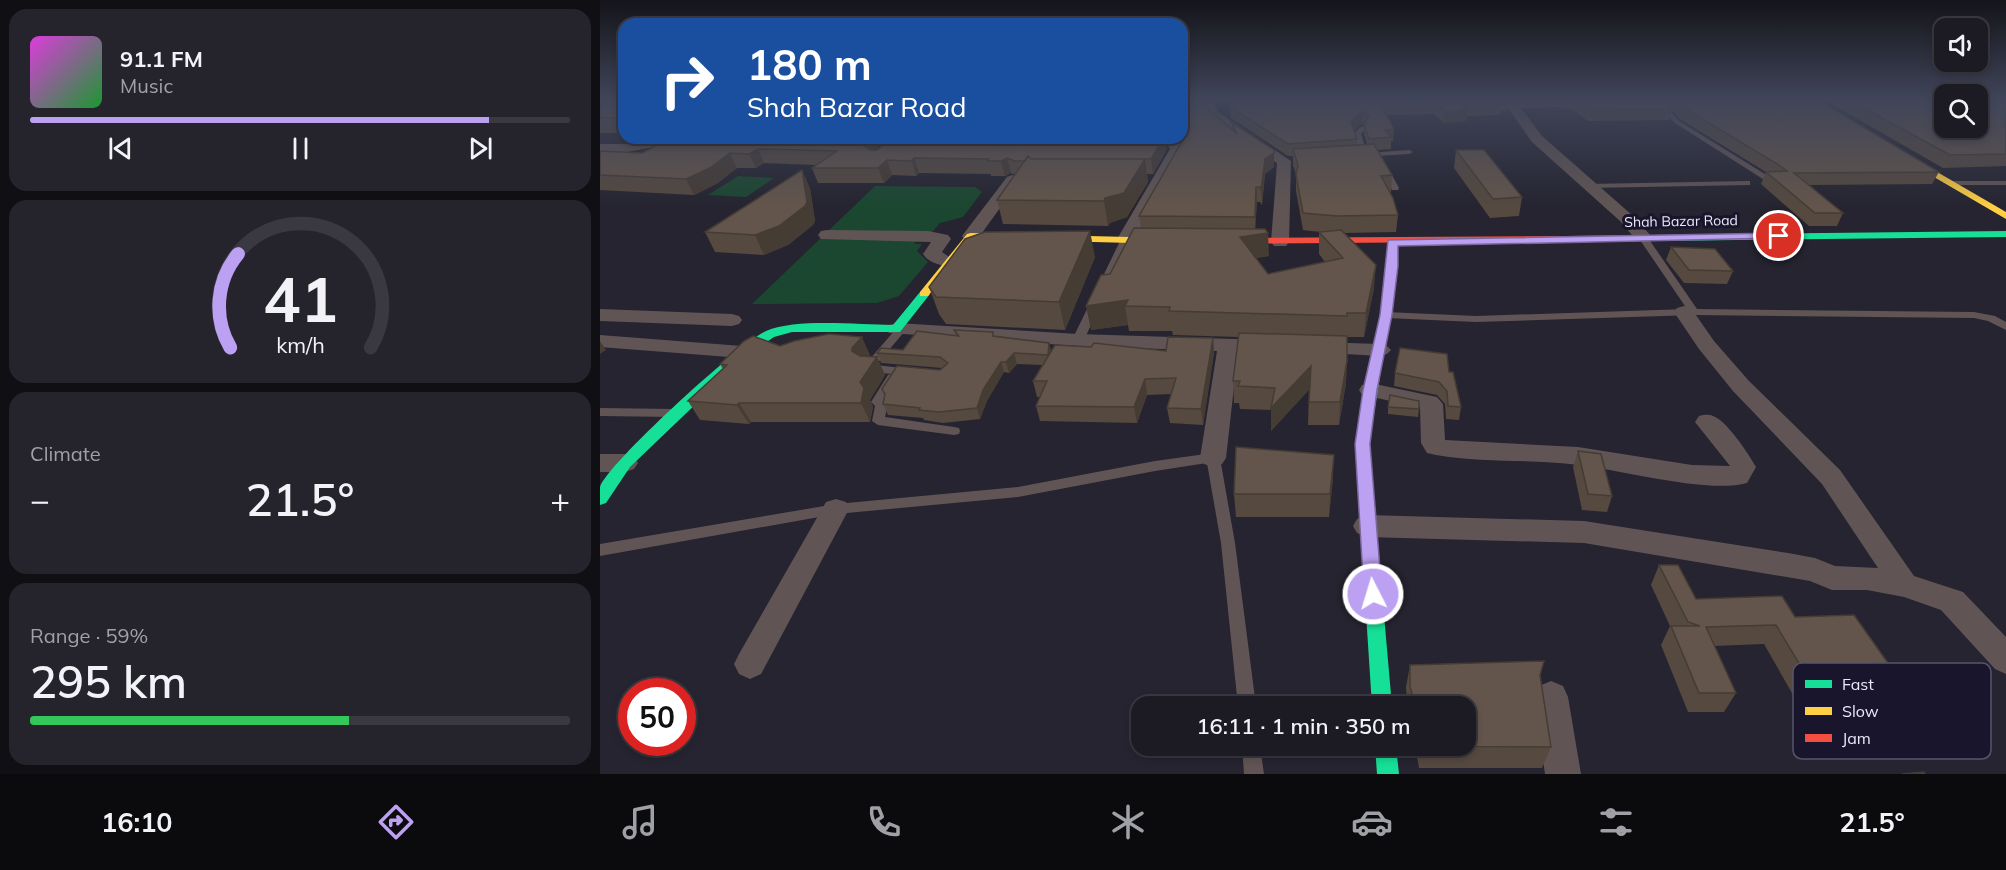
<!DOCTYPE html>
<meta charset="utf-8">
<style>
:root{--surface:#1c1b24;--page:#25242c;--text:#f1f3f6;--muted:#a0a1a6;--line:#3a3941;--accent:#bca0f2}
body{margin:0;font-family:Mulish,sans-serif;background:var(--page);color:var(--text);height:100vh;display:flex;flex-direction:column;font-size:22px;white-space:nowrap}
*{box-sizing:border-box;margin:0}
p{font-size:20px;color:var(--muted)}
.icon{flex:none;width:33px;height:33px;fill:none;stroke:currentColor;stroke-width:2;stroke-linecap:round;stroke-linejoin:round}
.map{position:relative;flex:1;overflow:hidden}
.drawer{display:flex;flex-direction:column;gap:9px;padding:9px;background:#0f0f14;width:600px}
.drawer>*{flex:none}
.banner{position:absolute;left:18px;top:18px;width:570px;height:126px;border-radius:18px;box-shadow:0 3px 9px #0003,0 0 0 2px var(--line);background:#1a4fa0;color:#fff;overflow:hidden}
.fabs{position:absolute;left:1334px;top:18px;display:grid;gap:12px}
.fabs a{display:grid;place-items:center;width:54px;height:54px;border-radius:12px;background:var(--surface);box-shadow:0 3px 9px #0003,0 0 0 2px var(--line);font-size:30px}
.speed{position:absolute;left:18px;top:678px;display:flex;gap:12px;font-size:30px;font-weight:700;text-align:center}
.speed>*{display:grid;place-content:center;width:78px;height:78px;border-radius:50%;background:var(--surface);box-shadow:0 3px 9px #0003,0 0 0 2px var(--line);line-height:1}
.speed .limit{border:9px solid #d22;background:#fff;color:#111}
.pin{position:absolute;display:grid;place-items:center;width:51px;height:51px;color:#fff;margin:-26px;border:3px solid #fff;border-radius:50%;box-shadow:0 2px 6px #0007}
.me{position:absolute;width:66px;margin:-33px;rotate:355deg;stroke-linejoin:round;filter:drop-shadow(0 0 4px #0008)}
.turn{display:flex;align-items:center;gap:21px;height:126px;padding:0 30px;font-size:27px}
.turn .icon{width:78px;height:78px;stroke-width:2.5}
.turn b{display:block;font-size:42px;line-height:51px}
.big{font-size:45px;font-weight:600;line-height:1.1}
.drawer .widget{flex:1;display:flex;flex-direction:column;justify-content:center;gap:9px;min-width:0;padding:0 21px;border-radius:18px;background:var(--page)}
.drawer .dial{align-items:center;gap:0}
.dial svg{height:156px;overflow:visible;fill:none;stroke:var(--line);stroke-width:7;stroke-linecap:round;text-anchor:middle}
.dial text{fill:var(--text);stroke:none}
.song{display:flex;align-items:center;gap:18px}
.cover{width:72px;height:72px;border-radius:9px;background:linear-gradient(135deg,hsl(300 70% 55%),hsl(130 70% 35%))}
.played{height:6px;border-radius:3px;background:linear-gradient(90deg,var(--accent) 85%,var(--line) 85%)}
.keys{display:flex;justify-content:space-around;direction:ltr}
.heat{display:flex;justify-content:space-between;align-items:center;font-size:33px;direction:ltr}
.charge{height:9px;border-radius:4px;background:linear-gradient(90deg,#34c759 59%,var(--line) 0)}
.trip{position:absolute;left:531px;top:696px;width:345px;height:60px;border-radius:18px;background:var(--surface);box-shadow:0 3px 9px #0003,0 0 0 2px var(--line);font-weight:600;line-height:60px;text-align:center}
.menu{display:flex;height:96px;justify-content:space-around;align-items:center;background:#0b0b0e;color:var(--muted)}
.menu .icon{width:42px;height:42px}
.menu .on{color:var(--accent)}
.menu b{font-size:27px;color:var(--text)}
main{display:flex;flex:1;min-height:0}
.map>svg:first-child{display:block}
</style>
<main>
<section class="drawer">
<div class="widget">
<div class="song"><i class="cover"></i><div><b>91.1 FM</b><p>Music</p></div></div>
<div class="played"></div>
<div class="keys"><svg class="icon" aria-label="previous" viewBox="0 0 24 24"><path d="M18 5L8 12l10 7zM5 5v14"/></svg><svg class="icon" aria-label="pause" viewBox="0 0 24 24"><path d="M8 5v14M16 5v14"/></svg><svg class="icon" aria-label="next" viewBox="0 0 24 24"><path d="M6 5l10 7-10 7zM19 5v14"/></svg></div>
</div>
<div class="widget dial"><svg viewBox="0 0 100 80">
<path d="M14 69A42 42 0 1 1 86 69"/>
<path d="M14 69A42 42 0 0 1 18 21" stroke="#bca0f2"/>
<text x="50" y="56" font-size="32" font-weight="700">41</text>
<text x="50" y="72" font-size="11">km/h</text>
</svg></div>
<div class="widget"><p>Climate</p>
<div class="heat"><a>−</a><b class="big">21.5°</b><a>+</a></div>
</div>
<div class="widget"><p>Range · 59%</p><b class="big">295 km</b><div class="charge"></div></div>
</section>
<div class="map">
<svg width="1406" height="774" viewBox="0 0 1406 774">
<rect width="100%" height="100%" fill="#252430"/>
<path fill="#1b4730" d="M138,176l36,2 -28,19 -38,-2z
M275,186l100,1 7,5 -19,25 -23,6 -12,14 -10,1 -4,6h8l-5,7 11,11 -29,34 -22,7 -125,1z"/>
<g fill="none" stroke-linecap="round" stroke-linejoin="round">
<path fill="#605554" fill-rule="evenodd" d="M1051,99h7l21,22 94,58 -7,2 -91,-58z
M762,126l4,2 -5,6 6,19 42,-3 4,2 -4,2 -48,3 -8,-23z
M781,166h6l12,22 -1,2h-6l-12,-22z
M1147,181h3v4l-163,3 -4,-2 4,-2z
M1348,181h58v4h-58z
M1043,234l3,1 51,74 277,3 21,4 11,6v8l-18,-9 -14,-3 -280,-3 -218,7 -90,-4 -5,-3 5,-3 90,4 211,-7 -49,-72z
M526,236l5,3 -47,101 -2,2h-8l-2,-2 49,-101z
M300,328l5,3 -29,34 26,3 6,4 -6,4 -9,-2 5,4 -14,22 4,4 -3,13 69,10 5,1 1,3 -1,3 -5,1 -76,-10 -6,-4 3,-15 -4,-4 17,-27 4,-1 -24,-2 -6,-4 34,-39z
M0,408l74,1 6,4 -6,4 -74,-1z
M613,453l5,2 2,3 15,85 21,163h-18l-17,-163 -14,-80 -52,8 -137,26 -182,17 -236,42v-12l236,-40 182,-17 137,-26z
M642,746h18l4,28h-20z"/>
<path fill="#605554" fill-rule="evenodd" d="M599,99h12l7,13 73,49 -2,81 -3,4h-12l-3,-4 6,-79 -68,-46z
M852,99l114,1 2,3 -6,4 -41,1 21,28 90,79 20,22 -3,4h-12l-17,-20 -88,-79 -24,-34 -50,-5z
M59,138h30l-7,4 -55,10h-27v-8h27z
M209,138h90l3,3 -17,18 -5,1 -7,-4 10,-11 -67,-3z
M563,138h14l7,11 -49,90 -3,4h-12l-3,-4 53,-90z
M412,175l8,5 -43,60h-12l-3,-4 3,-4 42,-55z
M227,230l101,1 20,4 3,4 -9,13 13,9 -3,4c-10,2 -23,-2 -29,-11l8,-12 -110,-3 -3,-4 3,-4z
M1084,306l7,2 23,33 35,40 91,89 74,106 49,16 43,45v37l-11,-5 -54,-59 -37,-13 -37,-7h-35l-22,-9 -226,-38 -217,-6 -10,-4 -4,-7 4,-7 10,-4 217,6 204,32 27,5 20,8 43,2 -56,-84 -89,-93 -34,-42 -25,-37 3,-4z
M0,309l132,5 7,2 3,4 -3,4 -7,2 -132,-5z
M296,323l182,11 188,6 7,2 4,4 -4,4 -35,1 -12,107 -4,6 -9,3 -9,-3 -4,-6 17,-107 -139,-5 -189,-13 -3,-4 3,-4z
M0,335l142,11 8,1 3,5 -3,5 -8,1 -142,-11z
M717,342l63,2 7,2 4,4 -4,4 -7,2 -70,-4 -4,-4 4,-4z
M770,383l67,14 6,7 2,36 133,7 114,18 38,1 -35,-44 4,-6c5,-1 8,-2 14,0 14,5 35,37 43,51l-9,16c-39,11 -125,-13 -168,-18 -48,-6 -96,-2 -143,-10l-9,-2 -6,-10 -1,-36 -58,-12 -3,-5 3,-5z
M0,454h25l9,3 4,6 -4,6 -9,3h-25z
M236,499l10,3 3,7 -88,165 -11,5 -11,-5 -5,-10 5,-10 87,-152z
M951,681l12,5 5,11 13,77h-36l-11,-77 5,-11z"/>
<path fill="#16e098" fill-rule="evenodd" d="M1406,231v6l-440,5 -5,-3 5,-3z
M792,240l5,3 1,23 -29,178 23,262h-20l-17,-262 8,-54 17,-75 8,-49 -1,-23z
M324,291l6,3 -30,38h-108l-18,5 -27,18 -117,112 -24,36 -6,2c0,-5 0,-13 0,-18 8,-24 141,-145 166,-156 31,-13 92,-6 127,-6l27,-33z
M775,746h21l3,28h-22z"/>
<path fill="#ffcf43" fill-rule="evenodd" d="M1301,151l105,61v7l-108,-63 -1,-2z
M371,233l200,5 5,3 -5,3 -197,-5 -46,57h-8v-4l47,-58z"/>
<path fill="#f24e42" fill-rule="evenodd" d="M966,236l4,1v4l-343,3 -5,-3 5,-3z"/>
</g>
<path fill="#554940" fill-rule="evenodd" d="M0,99h24v34h-24z
M582,99l50,31 -1,-8 43,45 -9,7 -3,31 -2,-3h-3l-2,27 14,27 -13,2 12,16 57,-12 -6,-8v-22h1l-17,-2 -7,-39v-17l-3,-9v-9h-5l-57,-38 -1,-11h2l-4,-8h273l8,1 -2,11h-6l-1,4 -33,1 -1,5 -22,2 -10,-9 -48,1 8,14 -1,12h-2v8l-14,1 15,25 -1,17h-1l8,23 -2,17 -51,1 29,55 -10,49h-17l-1,46 -7,42h-31l1,-36 -38,42v-21l-31,-1 -1,-6h-5l-1,-22 5,-44 -65,-2 -1,-4h-43l-1,-6 -37,5 19,-56 31,-46 -2,-12 42,-74 -3,-4h4zM762,124l2,1v9l3,10 -10,1v-6l-3,-9z
M962,99h254l123,73 -7,12 -123,1 34,28 -6,13h-28l-48,-42 5,-12 -86,-53 -8,-9 -3,10 -81,1 -16,-12h-12z
M1223,99h181l-1,1h3v66l-63,2z
M70,138h205l3,9 -2,3 291,-1 -14,25h-6l1,8 -21,35 -17,6 -2,3 -105,-2 -6,-24 18,-25 -4,-2 -6,3h-14v-2l-72,-1 -3,3 -24,-1 -8,8h-66l-6,-15 4,-3 -52,-2 -8,5h-19l-19,15 -24,12 -94,-5v-39l42,2z
M856,150l66,47 -3,19 -29,2 -36,-50z
M210,188l5,33 -2,4 -25,20 -24,10 -49,-3 -10,-20z
M1071,247l62,24 -6,13 -43,-1 -18,-23z
M495,257l-30,73 -119,-6 -7,-10 -10,-27z
M354,330l40,6 57,15 40,-4 75,4 47,-13 1,15 -11,72 -33,-2 -3,-15 5,-14 -25,1 -10,28 -97,-2 -4,-15 4,-9h-3l-4,-16 9,-16 -25,-1 -8,9 -5,-1 -17,29 -7,18 -37,4 -19,-3 -1,-2 -35,-3 -5,-11 2,-8 -3,-7 58,-19 2,-2 -61,-5 -4,-10 26,-3 53,-14z
M180,346l97,11 8,18 -15,25 3,7 -3,15h-119l-2,2 -49,-4 -12,-19 35,-32 -3,-5z
M849,372l12,35 -2,13 -13,-1 -1,-15 -8,-9 -43,-9 1,-13z
M788,407l31,2 -1,8 -30,-3z
M978,451l34,45 -5,16 -25,-2 -9,-43z
M733,478l-4,39h-93l-2,-23z
M1059,565l37,34 99,18 93,46 -8,8 12,18 -17,18 -31,2 -11,13 -24,1 -45,-79 -50,2 22,47 -12,19h-36l-27,-67 9,-19 -19,-41z
M810,665l130,10 11,72 -9,21h-123l-4,-22h51v-40h-59l-1,-19z"/>
<path fill="#453c34" d="M867,110l-1,11 -22,2 1,-11z
M762,112v12l-11,9v-11z
M24,116v13l-6,-11z
M268,138h7l3,9 -10,12 -6,-14z
M564,138h2l1,11 -14,25 -2,-15z
M158,149l6,14 -8,5 -7,-14z
M674,150v17l-9,7 -3,31 -1,-15 4,-31z
M130,153l7,15 -19,15 -24,12 -8,-16z
M314,158l5,15 -3,3 -4,-15z
M407,158l4,15 -6,3 -4,-15z
M545,159l3,23 -21,35 -17,6 -2,3 -4,-25 1,-3z
M287,160l5,15 -8,8 -6,-15z
M202,170l8,18 5,33 -2,4 -25,20 -24,10 -9,-20z
M656,187l1,15 -2,31v-16z
M490,231l5,26 -30,73 -6,-28z
M668,233l1,23 -27,3 -2,-22z
M776,265l-2,23 -10,49 2,-24z
M528,300l-3,6 3,19 -37,5 -5,-24z
M262,337l8,18 -10,12 -8,-16v-3z
M613,338l1,15 -11,72 -2,-16z
M0,341l6,9 -6,4z
M449,343l3,10 -4,2z
M414,353l3,11 -8,9 -3,-11z
M277,357l8,18 -15,25 3,7 -3,15 -9,-19 -1,-21z
M747,361l-1,22 -7,42 1,-23z
M401,362l3,10 -17,29 -7,18 -3,-11 6,-18z
M711,366v22l-40,43v-23z
M545,379l2,16 -10,28 -3,-16z
M139,403l12,19 -2,2 -12,-19z
M734,455l-1,23 -4,39 1,-23z"/>
<path fill="#63554b" stroke="#453c34" stroke-width="1.5" d="M0,99h24v17l-6,2h-18z
M582,99h15l40,35 -6,-12 43,28v3l-9,6 -4,31 -1,-3h-4l-1,30 -116,-1 46,-80 -3,-4z
M634,99h267l8,1h-11l4,4 -40,2 5,4 -22,2 -9,-9 -56,1 14,25 -9,1 7,7 -23,2 -5,-16 5,-7 -7,-4 -11,10 6,17 -69,5 -58,-37 9,-1z
M976,99h87l9,10 -81,1z
M1075,99h141l123,73 -145,1 49,40h-28l-49,-41 21,-1 -8,-6 -95,-57z
M1247,99h97v29h33v-29h5l-1,2 25,-1v54l-56,1z
M70,138h198l-6,7 9,5h6l13,-12h274l-13,21h-120l-3,-3 -3,5h-10l-8,-3 -6,3h-14l2,-2 -75,-1 -2,3 -25,-1 -9,8h-66l25,-17 -79,-2 -9,5 -19,-1 -20,15 -24,11 -86,-4v-24l42,2z
M774,144l18,31 -11,1 12,22 5,17 -61,1 -34,-3 -7,-38 2,-10 -5,-16z
M856,150h28l38,47 -29,2z
M428,156l3,3h114l-21,34 -19,5 -1,3 -107,-1z
M202,170l5,32 -2,4 -26,20 -24,9 -50,-3z
M534,228l131,1 3,4 -28,4 28,37 75,-16 -24,-26 22,-2 35,35 -10,48h-19v3l-178,-5 1,-4 -45,-1 3,-6 -42,6 15,-31 9,-1z
M490,231l-31,71 -123,-5 -7,-10 36,-48 20,-7z
M1071,247l44,2 18,22 -44,-1z
M354,330l39,2v4l56,7 -1,12 -34,-2 -8,9h-5l-18,28 -6,18 -38,4 -20,-2 1,-2 -37,-4 2,-10 -3,-5 15,-23 43,4 8,-7 -8,-6 -63,-4 4,-5 22,2 14,-19 42,5z
M639,333l108,3v25l-7,41h-31l2,-36 -40,42 4,-20 -37,-2 2,-5h-7z
M229,334l33,3 -10,11v3l8,5 17,1 -17,25 4,6 -3,15h-122l-2,2 -49,-4 39,-36 -7,-1 24,-23 9,-5 27,10 14,-5z
M568,337l45,1 -12,71 -34,-1 9,-30 -31,1 -11,28 -98,-1 11,-25h-14l22,-36 36,2 3,-4 72,8z
M800,348l47,6 2,18h4l8,35 -13,-1 -1,-15 -8,-9 -44,-9z
M790,395l29,6v8l-31,-2z
M636,447l98,8 -4,39h-96z
M978,451l23,3 11,42 -24,-2z
M1059,565h19l18,34 86,-3 13,21 59,-2 34,48h-13l17,26 -51,2 8,13 -25,1 -48,-80 -70,2 30,66h-37l-28,-67h29l-12,-4z
M944,661l-4,14 11,72 -127,-1h42v-40h-51l-5,-20v-21z
M1324,772l1,2h-23z"/>
<linearGradient id="sky" x2="0" y2="1"><stop stop-color="#14141a"/><stop offset="0.48" stop-color="#404559"/><stop offset="1" stop-color="#404559" stop-opacity="0"/></linearGradient>
<rect width="1406" height="207" fill="url(#sky)"/>
<path fill="#bca0f2" stroke="#7a689d" stroke-width="1.5" d="M1179,233l5,3 -1,2 -385,8v20l-6,49 -15,75 -7,54 12,150 -3,5 -6,3 -6,-3 -3,-5 -9,-150 8,-54 17,-75 8,-75z"/>
<g text-anchor="middle" dominant-baseline="central" stroke-width="6" stroke-linejoin="round" paint-order="stroke">
<g font-size="14" fill="#e9e9f9" stroke="#18152c">
<text transform="translate(1081 221) rotate(-1)">Shah Bazar Road</text>
</g>
</g>
<rect x="1193" y="663" width="198" height="96" rx="9" fill="#18152c" stroke="#57556a" stroke-width="1.5"/>
<rect x="1205" y="680" width="27" height="8" fill="#16e098"/>
<rect x="1205" y="707" width="27" height="8" fill="#ffcf43"/>
<rect x="1205" y="734" width="27" height="8" fill="#f24e42"/>
<g font-size="16" fill="#e9e9f9">
<text x="1242" y="690">Fast</text>
<text x="1242" y="717">Slow</text>
<text x="1242" y="744">Jam</text>
</g>
</svg>
<div class="fabs">
<a><svg class="icon" aria-label="sound" viewBox="0 0 24 24"><path d="M4 9h4l5-4v14l-5-4H4zM17 9q2 3 0 6"/></svg></a>
<a><svg class="icon" aria-label="search" viewBox="0 0 24 24"><circle cx="10" cy="10" r="6"/><path d="M15 15l6 6"/></svg></a>
</div>
<div class="speed"><div class="limit">50</div></div>
<div class="pin" style="left:1179px;top:236px;background:#d93025"><svg class="icon" aria-label="arrive" viewBox="0 0 24 24"><path d="M6 21V4h12l-3 4 3 4H6"/></svg></div>
<svg class="me" style="left:773px;top:594px" viewBox="-20 -20 40 40"><circle r="17" fill="#bca0f2" stroke="#fff" stroke-width="3"/><path d="M0-11L8 9 0 5-8 9z" fill="#fff"/></svg>
<div class="trip">16:11 · 1 min · 350 m</div>
<div class="banner">
<div class="turn"><svg class="icon" aria-label="right" viewBox="0 0 24 24"><path d="M7 20v-9h11M14 6l5 5-5 5"/></svg><div><b>180 m</b>Shah Bazar Road</div></div>
</div>
</div>
</main>
<nav class="menu">
<b>16:10</b>
<svg class="icon on" aria-label="directions" viewBox="0 0 24 24"><path d="M12 3l9 9-9 9-9-9zM9 14v-3h6M13 9l2 2-2 2"/></svg>
<svg class="icon" aria-label="music" viewBox="0 0 24 24"><path d="M9 18V5l10-2v13"/><circle cx="6" cy="18" r="3"/><circle cx="16" cy="16" r="3"/></svg>
<svg class="icon" aria-label="phone" viewBox="0 0 24 24"><path d="M5 4h4l2 5-3 2q2 4 5 5l2-3 5 2v4C11 20 4 13 5 4z"/></svg>
<svg class="icon" aria-label="climate" viewBox="0 0 24 24"><path d="M12 3v18M4 7l16 10M4 17L20 7"/></svg>
<svg class="icon" aria-label="car" viewBox="0 0 24 24"><path d="M5 17H2v-5l4-1 3-4h7l3 4 3 1v5h-3M9 17h6M6 11h13"/><circle cx="7" cy="17" r="2"/><circle cx="17" cy="17" r="2"/></svg>
<svg class="icon" aria-label="filters" viewBox="0 0 24 24"><path d="M4 7h16M4 17h16"/><circle cx="9" cy="7" r="2"/><circle cx="15" cy="17" r="2"/></svg>
<b>21.5°</b>
</nav>
